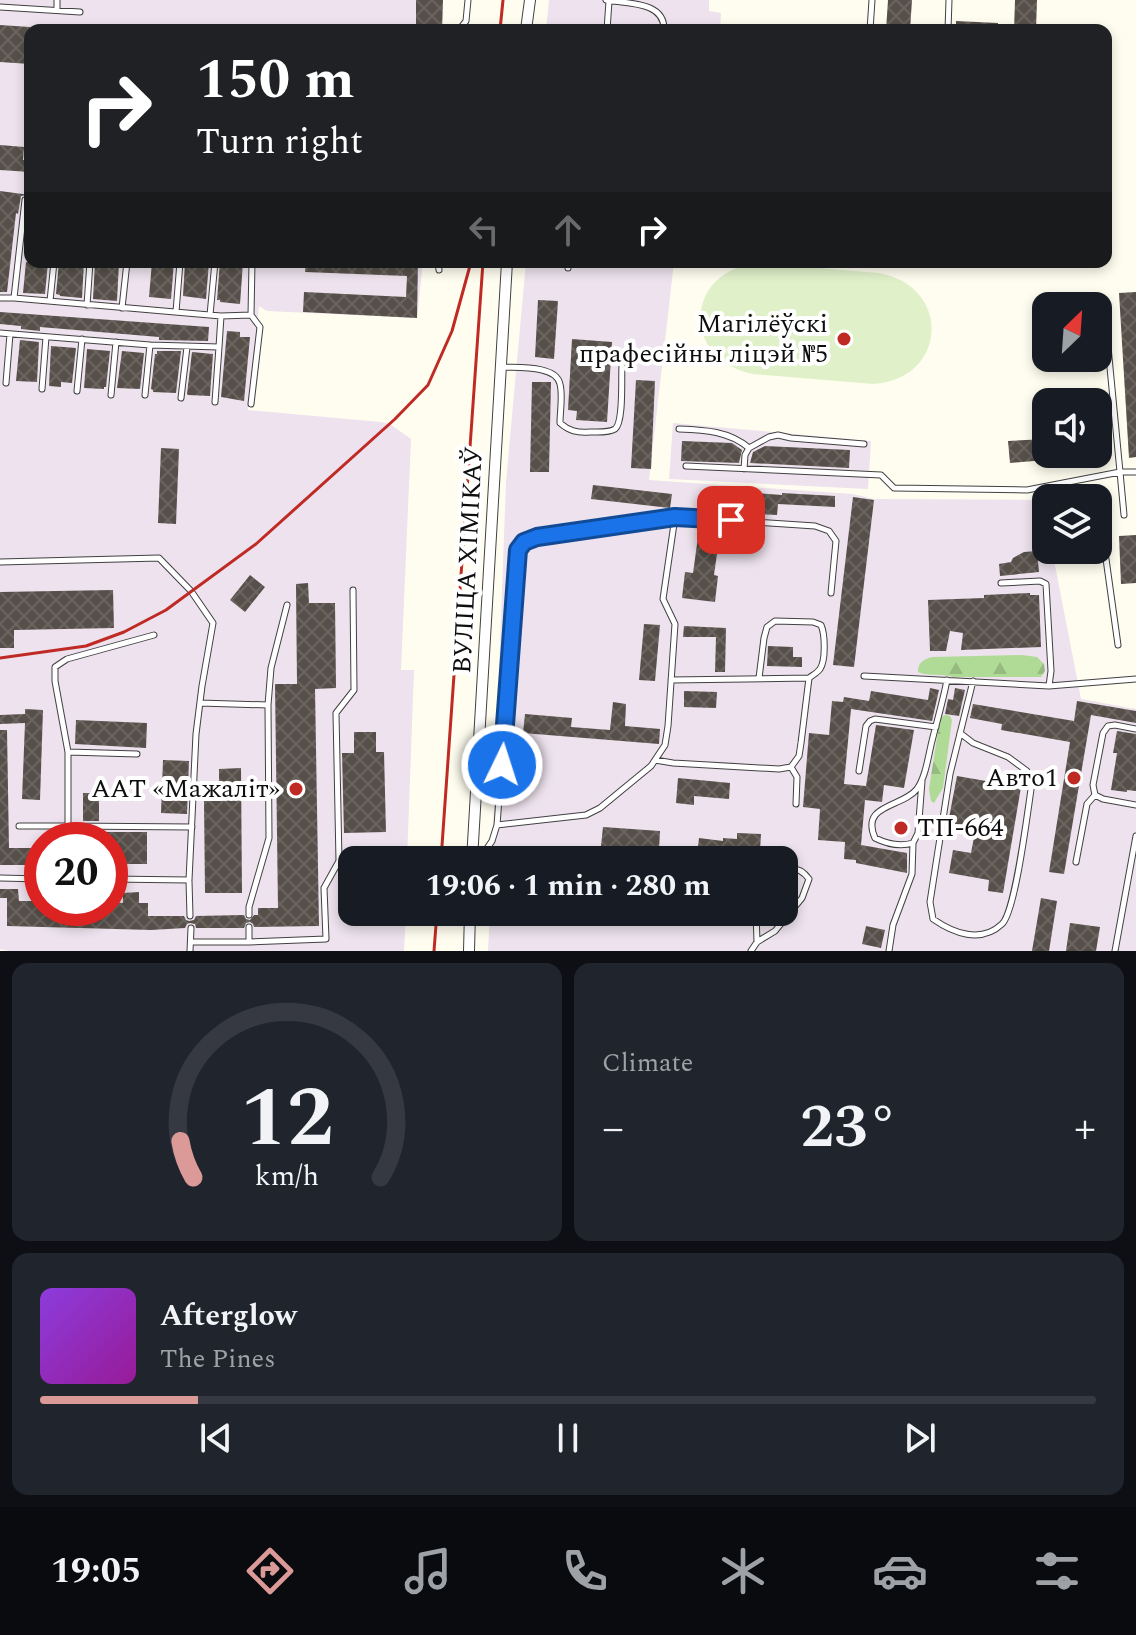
<!DOCTYPE html>
<meta charset="utf-8">
<style>
:root{--surface:#171b24;--page:#20242c;--text:#f1f3f6;--muted:#9ea1a6;--line:#363941;--accent:#db9998}
body{margin:0;font-family:Spectral,serif;background:var(--page);color:var(--text);height:100vh;display:flex;flex-direction:column;font-size:30px;white-space:nowrap}
*{box-sizing:border-box;margin:0}
p{font-size:26px;color:var(--muted)}
.icon{flex:none;width:44px;height:44px;fill:none;stroke:currentColor;stroke-width:2;stroke-linecap:round;stroke-linejoin:round}
.map{position:relative;height:951px;overflow:hidden}
.details{display:flex;flex-direction:column;gap:12px;padding:12px;background:#0d0f14;flex:1}
.details>*{flex:none}
.top-card{position:absolute;left:24px;top:24px;width:1088px;height:244px;border-radius:16px;box-shadow:0 4px 12px #0003;background:#202124;color:#fff;overflow:hidden}
.needle{width:52px;rotate:25deg}
.buttons{position:absolute;left:1032px;top:292px;display:grid;gap:16px}
.buttons a{display:grid;place-items:center;width:80px;height:80px;border-radius:16px;background:var(--surface);box-shadow:0 4px 12px #0003;font-size:40px}
.speed{position:absolute;left:24px;top:822px;display:flex;gap:16px;font-size:40px;font-weight:700;text-align:center}
.speed>*{display:grid;place-content:center;width:104px;height:104px;border-radius:50%;background:var(--surface);box-shadow:0 4px 12px #0003;line-height:1}
.speed .limit{border:12px solid #d22;background:#fff;color:#111}
.pin{position:absolute;display:grid;place-items:center;width:68px;height:68px;color:#fff;margin:-34px;border-radius:16px;box-shadow:0 4px 12px #0006}
.me{position:absolute;width:88px;margin:-44px;rotate:4deg;stroke-linejoin:round;filter:drop-shadow(0 0 6px #0008)}
.turn{display:flex;align-items:center;gap:28px;height:168px;padding:0 40px;font-size:36px}
.turn .icon{width:104px;height:104px;stroke-width:2.5}
.turn b{display:block;font-size:56px;line-height:68px}
.lanes{display:flex;align-items:center;height:76px;padding:0 40px;background:#0003;justify-content:center;gap:40px;direction:ltr}
.lanes .off{opacity:.35}
.big{font-size:60px;font-weight:700;line-height:1.1}
.details .widget{flex:1;display:flex;flex-direction:column;justify-content:center;gap:12px;min-width:0;padding:0 28px;border-radius:16px;background:var(--page)}
.details .dial{align-items:center;gap:0}
.dial svg{height:208px;overflow:visible;fill:none;stroke:var(--line);stroke-width:7;stroke-linecap:round;text-anchor:middle}
.dial text{fill:var(--text);stroke:none}
.song{display:flex;align-items:center;gap:24px}
.cover{width:96px;height:96px;border-radius:12px;background:linear-gradient(135deg,hsl(270 70% 55%),hsl(300 70% 35%))}
.played{height:8px;border-radius:4px;background:linear-gradient(90deg,var(--accent) 15%,var(--line) 15%)}
.keys{display:flex;justify-content:space-around;direction:ltr}
.heat{display:flex;justify-content:space-between;align-items:center;font-size:44px;direction:ltr}
.details .tiles{flex:1;display:grid;gap:12px;grid-template-columns:1fr 1fr}
.widget:last-child{grid-column:span 2}
.trip{position:absolute;left:338px;top:846px;width:460px;height:80px;border-radius:16px;background:var(--surface);box-shadow:0 4px 12px #0003;font-weight:700;line-height:80px;text-align:center}
.tab-bar{display:flex;height:128px;justify-content:space-around;align-items:center;background:#090b0e;color:var(--muted)}
.tab-bar .icon{width:56px;height:56px}
.tab-bar .current{color:var(--accent)}
.tab-bar b{font-size:36px;color:var(--text)}
.map>svg:first-child{display:block}
</style>
<div class="map">
<svg width="1136" height="951" viewBox="0 0 1136 951">
<defs>
<pattern id="forest-firs" width="22" height="20" patternUnits="userSpaceOnUse" patternTransform="scale(2)"><rect width="22" height="20" fill="#b0db97"/><path d="M5 1l3.5 6h-7zM16 11l3.5 6h-7z" fill="#96bb81"/></pattern>
<pattern id="building-cross-hatch" width="8" height="8" patternUnits="userSpaceOnUse" patternTransform="scale(2)"><rect width="8" height="8" fill="#57504a"/><path d="M0 0l8 8M0 8l8-8" fill="none" stroke="#6a6560"/></pattern>
</defs>
<rect width="100%" height="100%" fill="#fffdef"/>
<path fill="#ede2ed" fill-rule="evenodd" d="M0,0h443l-1,30h-412v232h393l-6,56 -150,-7 -8,-5 -11,104 132,12 10,2 21,15 -10,231h13l-7,190h-55v52h54l-2,39h-395l-9,-2zM42,840h68v68h-68z
M549,0h160v11l12,2 -1,17h-174z
M526,262h148l-25,218 204,14 21,5 168,1 4,20v30h6l29,149 55,10v242h-648l2,-39h294v-52h-292l14,-378z
M673,423l198,18 -3,48 -199,-10z"/>
<path fill="url(#forest-firs)" d="M1022,655l15,2 7,7 1,7 -4,6h-88c-12,-4 -24,0 -35,-5 0,-10 5,-12 14,-15z
M945,715l5,1 2,4 -9,68 -9,15 -3,-2 -2,-12 11,-71z"/>
<path fill="#e0f1ca" d="M759,263l120,10c73,13 69,106 -6,111l-120,-10c-73,-14 -69,-105 6,-111z"/>
<path fill="url(#building-cross-hatch)" d="M416,0h27l-1,30 -26,-2z
M888,0h24l-2,30h-24z
M1015,0h22l-1,30h-22z
M956,21l42,2v7h-42z
M0,25l30,2v37l-30,-2z
M0,145l24,2 -1,13h7v12l-30,-2z
M0,191l30,4v3l-4,-3 -5,1 -3,18 -2,-1 -9,79h-7z
M26,262h22l-3,32 -22,-1z
M59,262h25l-2,36 -22,-2v-1l-4,-1z
M95,262h24l-2,39 -24,-2z
M152,262h22l-3,37 -22,-2z
M185,262h24l-3,37 -23,-3z
M220,262h23l-3,42 -20,-2v-2h-3z
M306,262h112l-1,56 -114,-6 1,-20 102,5 1,-21 -102,-4z
M1136,292v165l-7,1 -10,-165z
M538,300l20,1 -4,58 -19,-2z
M0,312l209,15 -1,14 -49,-1v-3l-119,-10v4l-19,-2v-3l-21,-2z
M227,331l13,1v5h10l-6,64 -23,-4z
M572,339l40,3 -5,80 -31,-2 1,-9 -9,-1z
M20,340l19,2 -2,40 -21,-1z
M51,346l25,2 -4,35 -11,-1v5l-12,-1z
M87,349l23,2 -4,36h-2v2l-20,-1z
M122,351l22,2 -4,36 -23,-1z
M157,351h24l-5,42 -23,-1v-2l-2,-1 4,-35h2z
M192,352l21,2 -3,42 -22,-1 -1,-1z
M636,380l19,1 -4,88 -20,-1z
M532,382h19l-2,90h-19z
M1046,439v21l-36,3 -2,-22z
M682,441l50,2 10,7 -3,13 -58,-2z
M765,446l85,4 -1,18 -99,-5 3,-11z
M161,448l18,1 -3,75 -18,-1z
M593,485l79,9 -2,14 -79,-9z
M726,491l56,4v-2l53,3v11l-57,-3 -1,11 -53,-3z
M853,497l21,3 -20,167 -21,-2z
M1136,535v48l-15,1 -2,-48z
M698,537l21,3 -5,35 4,1 -3,26 -33,-4 3,-26 8,1z
M1037,551l2,21 -39,4 -1,-12 12,-2 2,-4 11,-6z
M250,575l15,12 -20,25 -15,-12z
M308,583l1,20h26l1,85 -21,1 4,237 -65,1 -1,-3 -3,-2 -4,1 -2,5h-48l-1,-4 -5,-1 -3,1 -2,4 -34,2 -144,-4v-28h-7v-9h18l1,12h23v7h68v-6l13,1v-10l16,-1v11h9v13h36l2,4 3,1 5,-1 2,-4 48,-1 2,4 4,1 4,-5h4v-7h20l-3,-224h22l-1,-100z
M113,590l1,38 -100,2v18h-14v-56z
M1030,593v2h9l2,52 -80,3 2,-17 -13,-2 -4,20h-16l-2,-51 56,-2v-3z
M644,624l16,1 -5,56 -16,-1z
M684,626l42,2 -1,44h-10l1,-35h-33z
M768,646l25,1v10h9v10l-35,-1z
M930,688l9,2 -7,31 -81,-12 -7,75 22,2 10,-61 38,5 -10,58 -20,-3 -2,17 -17,-2 -4,45 46,8v20l-51,-10v-3l-12,-1 1,-17 -27,-2 2,-31 -17,-2 6,-74 20,2 3,-34 11,1 1,-5 25,4 2,-10 57,9z
M955,688l10,2 -6,26 -14,-2 3,-15 5,1z
M684,691l33,1 -1,16 -32,-1z
M1077,701l59,10v12l-45,-8 -27,159 -15,-2 21,-130 -69,-12 1,-6 -32,-6 3,-14 101,17z
M613,702l13,2 -1,22 35,3 -1,15 -136,-11 2,-19 47,4 -1,9 39,3z
M25,709l18,1 -3,90 -18,-1 3,-76 -25,1v-9l25,-1z
M76,720l71,3 -1,25 -71,-4z
M0,730h7l2,118h33v17h-42z
M1117,731l19,3v57l-9,-1v2l-16,-2 6,-37h-4z
M354,732h22v20h8l2,80 -42,1 -2,-80h12z
M163,760l26,1 -2,53 -26,-1z
M241,768l1,125h-37l-1,-92h15v-32z
M957,776l64,11 -18,106 -15,-2 1,-11 -40,-7 4,-23 18,3 5,-26 -28,-4z
M678,778l52,5 -1,16 -35,-3v9l-18,-2z
M83,793h16v28h-16z
M603,827l57,4 -1,19 -58,-4z
M83,832h64v32h-37v-24h-27z
M737,833l24,1 -1,17 -52,-3 -1,8 -10,-1 2,-17 24,3v-3l14,1z
M1041,898l16,3 -8,50h-17z
M1070,923l30,4 -4,24h-30z
M866,926l19,4 -4,18 -19,-4z"/>
<g fill="none" stroke-linecap="round" stroke-linejoin="round">
<defs>
<path id="lane" d="M57,0v10
M606,0c21,4 59,1 58,30
M0,7l80,5
M459,30l7,-9 2,-21
M607,30l2,-29
M870,30l2,-30
M948,30l1,-30
M438,262l1,8
M568,262v6
M0,298h14l207,18 30,-1 1,-53
M14,298l11,-98
M50,301l4,-39
M87,305l3,-43
M1104,305l16,167h16
M122,308l5,-46
M176,312l4,-50
M210,315l5,-53
M251,315l9,12 -9,77
M0,333l150,12 69,2 2,-31
M502,367c16,1 54,-2 58,17 3,12 0,27 0,39 9,8 17,10 30,9 7,0 19,1 25,-3 9,-7 6,-51 7,-63
M6,383l4,-49
M42,389l4,-52
M77,391l5,-52
M111,395l5,-53
M145,395l5,-50
M181,398l6,-51
M215,402l4,-55
M679,429c26,1 50,2 70,19
M686,466l195,9 13,13 133,2 93,-18 4,43
M744,469l1,-14 4,-7 20,-11 9,-2 13,3 73,6
M1106,559l12,86
M0,562l159,-4 32,33 22,32 -11,63 -6,48 -7,146 -79,-1
M1001,583l39,-2 6,3 5,87 -2,15
M154,635l-87,24 -12,8v14l13,71v74l124,1
M864,676l185,10 87,-7
M671,680l138,-2c4,-3 8,-5 11,-9 6,-9 5,-35 1,-44l-8,-3 -38,-1 -8,6 -3,11 -5,40
M200,703l68,2 1,133 -20,69v8
M268,705l3,-37 16,-63
M1136,729l-21,-4 -7,1 -5,7 -10,52 2,10 8,4 33,6
M960,733l13,10 35,14 19,14 5,12c-4,24 -16,128 -30,141 -21,20 -49,9 -69,-5l-3,-17 20,-128 23,-93
M68,752l69,2
M655,760l18,3 106,6 12,-2 8,-11 2,-13 8,-65
M791,767l6,10 -1,27
M859,771l7,-45 4,-5 5,-2 61,8
M922,781l-4,52 -5,10c-14,4 -26,1 -38,-5 -15,-34 27,-30 42,-49 9,-13 11,-32 15,-48 5,-20 11,-40 15,-61
M497,825l89,-10 14,-7 51,-42 14,-21 3,-19 7,-102 -12,-25 12,-82
M19,826h49
M479,860l13,-19 5,-16 21,-275 6,-8 13,-5 138,-20 140,9 14,5 7,10 -5,52
M1076,862l11,-58 8,-9
M0,878l42,1
M189,881l1,35
M756,912l1,30
M191,942h58v-15
M249,942l77,-3 -2,-51 15,-27 -3,-148 18,-23 -1,-100
M190,951l1,-23
M751,951l6,-9 18,-11 27,-33 7,-19c-5,-7 -11,-11 -20,-11l-3,4 -2,40
M889,951l4,-26 19,-51 1,-31
M1115,951l21,-115"/>
<path id="street" d="M526,30l4,-30
M472,860l35,-598
M469,951l1,-39"/>
</defs>
<use href="#lane" stroke="#414141" stroke-width="7"/>
<use href="#street" stroke="#414141" stroke-width="12"/>
<use href="#lane" stroke="#fff" stroke-width="5"/>
<use href="#street" stroke="#fff" stroke-width="10"/>
<path stroke="#c02a24" stroke-width="3" d="M500,30l3,-30
M0,658l86,-12 38,-14 42,-22 90,-66 139,-125 33,-34 24,-54 19,-69
M441,860l42,-598
M434,951l3,-39"/>
</g>
<g fill="none" stroke-linecap="round" stroke-linejoin="round">
<defs>
<path id="route" d="M502,765l16,-215 6,-8 13,-5 138,-20 56,3"/>
</defs>
<use href="#route" stroke="#114b97" stroke-width="20"/>
<use href="#route" stroke="#1a73e8" stroke-width="14"/>
</g>
<g fill="#c02a24" stroke="#fff" stroke-width="3">
<circle cx="844" cy="339" r="8"/>
<circle cx="1074" cy="778" r="8"/>
<circle cx="296" cy="789" r="8"/>
<circle cx="901" cy="828" r="8"/>
</g>
<g text-anchor="middle" dominant-baseline="central" stroke-width="8" stroke-linejoin="round" paint-order="stroke">
<g font-size="26" fill="#0e0e0e" stroke="#fff" text-anchor="end">
<text x="828" y="324">Магілёўскі<tspan x="828" dy="30">прафесійны ліцэй №5</tspan></text>
<text x="1058" y="778">Авто1</text>
<text x="280" y="789">ААТ «Мажаліт»</text>
<text x="917" y="828" text-anchor="start">ТП-664</text>
</g>
<g font-size="26" fill="#0e0e0e" stroke="#fff">
<text transform="translate(468 560) rotate(-87)">ВУЛІЦА ХІМІКАЎ</text>
</g>
</g>
</svg>
<div class="buttons">
<a><svg class="needle" viewBox="-14 -14 28 28"><path d="M0-13l5 13h-10z" fill="#e53935"/><path d="M0 13l5-13h-10z" fill="#9ea1a6"/></svg></a>
<a><svg class="icon" aria-label="sound" viewBox="0 0 24 24"><path d="M4 9h4l5-4v14l-5-4H4zM17 9q2 3 0 6"/></svg></a>
<a><svg class="icon" aria-label="layers" viewBox="0 0 24 24"><path d="M12 4l9 5-9 5-9-5zM3 14l9 5 9-5"/></svg></a>
</div>
<div class="speed"><div class="limit">20</div></div>
<div class="pin" style="left:731px;top:520px;background:#d93025"><svg class="icon" aria-label="arrive" viewBox="0 0 24 24"><path d="M6 21V4h12l-3 4 3 4H6"/></svg></div>
<svg class="me" style="left:502px;top:765px" viewBox="-20 -20 40 40"><circle r="17" fill="#1a73e8" stroke="#fff" stroke-width="3"/><path d="M0-11L8 9 0 5-8 9z" fill="#fff"/></svg>
<div class="trip">19:06 · 1 min · 280 m</div>
<div class="top-card">
<div class="turn"><svg class="icon" aria-label="right" viewBox="0 0 24 24"><path d="M7 20v-9h11M14 6l5 5-5 5"/></svg><div><b>150 m</b>Turn right</div></div>
<div class="lanes"><svg class="icon off" aria-label="left" viewBox="0 0 24 24"><path d="M17 20v-9H6M10 6l-5 5 5 5"/></svg><svg class="icon off" aria-label="ahead" viewBox="0 0 24 24"><path d="M12 20V5M6 11l6-6 6 6"/></svg><svg class="icon" aria-label="right" viewBox="0 0 24 24"><path d="M7 20v-9h11M14 6l5 5-5 5"/></svg></div>
</div>
</div>
<section class="details">
<div class="tiles">
<div class="widget dial"><svg viewBox="0 0 100 80">
<path d="M14 69A42 42 0 1 1 86 69"/>
<path d="M14 69A42 42 0 0 1 9 55" stroke="#db9998"/>
<text x="50" y="56" font-size="32" font-weight="700">12</text>
<text x="50" y="72" font-size="11">km/h</text>
</svg></div>
<div class="widget"><p>Climate</p>
<div class="heat"><a>−</a><b class="big">23°</b><a>+</a></div>
</div>
<div class="widget">
<div class="song"><i class="cover"></i><div><b>Afterglow</b><p>The Pines</p></div></div>
<div class="played"></div>
<div class="keys"><svg class="icon" aria-label="previous" viewBox="0 0 24 24"><path d="M18 5L8 12l10 7zM5 5v14"/></svg><svg class="icon" aria-label="pause" viewBox="0 0 24 24"><path d="M8 5v14M16 5v14"/></svg><svg class="icon" aria-label="next" viewBox="0 0 24 24"><path d="M6 5l10 7-10 7zM19 5v14"/></svg></div>
</div>
</div>
</section>
<nav class="tab-bar">
<b>19:05</b>
<svg class="icon current" aria-label="directions" viewBox="0 0 24 24"><path d="M12 3l9 9-9 9-9-9zM9 14v-3h6M13 9l2 2-2 2"/></svg>
<svg class="icon" aria-label="music" viewBox="0 0 24 24"><path d="M9 18V5l10-2v13"/><circle cx="6" cy="18" r="3"/><circle cx="16" cy="16" r="3"/></svg>
<svg class="icon" aria-label="phone" viewBox="0 0 24 24"><path d="M5 4h4l2 5-3 2q2 4 5 5l2-3 5 2v4C11 20 4 13 5 4z"/></svg>
<svg class="icon" aria-label="climate" viewBox="0 0 24 24"><path d="M12 3v18M4 7l16 10M4 17L20 7"/></svg>
<svg class="icon" aria-label="car" viewBox="0 0 24 24"><path d="M5 17H2v-5l4-1 3-4h7l3 4 3 1v5h-3M9 17h6M6 11h13"/><circle cx="7" cy="17" r="2"/><circle cx="17" cy="17" r="2"/></svg>
<svg class="icon" aria-label="filters" viewBox="0 0 24 24"><path d="M4 7h16M4 17h16"/><circle cx="9" cy="7" r="2"/><circle cx="15" cy="17" r="2"/></svg>
</nav>
